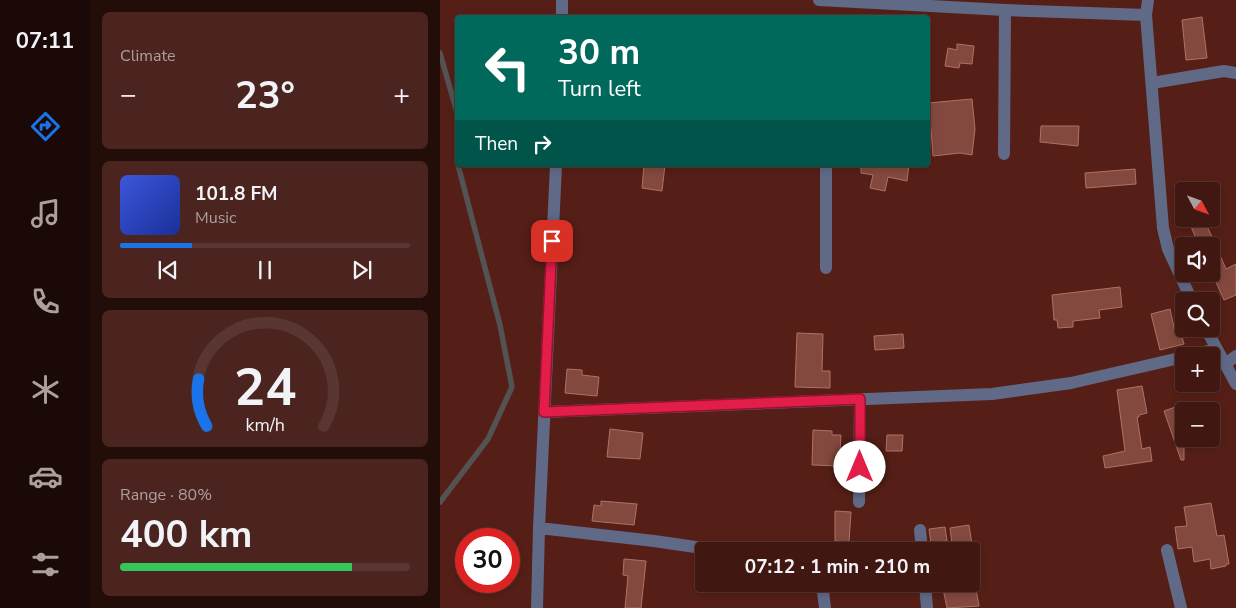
<!DOCTYPE html>
<meta charset="utf-8">
<style>
:root{--surface:#401711;--page:#4b241f;--text:#f1f3f6;--muted:#ae9f9f;--line:#593631;--accent:#1a73e8}
body{margin:0;font-family:"Nunito Sans",sans-serif;background:var(--page);color:var(--text);height:100vh;display:flex;flex-direction:column;font-size:19px;white-space:nowrap}
*{box-sizing:border-box;margin:0}
p{font-size:16px;color:var(--muted)}
.icon{flex:none;width:28px;height:28px;fill:none;stroke:currentColor;stroke-width:2;stroke-linecap:round;stroke-linejoin:round}
.map{position:relative;flex:1;overflow:hidden}
.sheet{display:flex;flex-direction:column;gap:12px;padding:12px;background:#230d09;width:350px}
.sheet>*{flex:none}
.hud{position:absolute;left:15px;top:15px;width:475px;height:152px;border-radius:5px;box-shadow:0 2px 8px #0003,0 0 0 1px var(--line);background:#00695c;color:#fff;overflow:hidden}
.needle{width:32px;rotate:131deg}
.fabs{position:absolute;left:735px;top:182px;display:grid;gap:10px}
.fabs a{display:grid;place-items:center;width:45px;height:45px;border-radius:5px;background:var(--surface);box-shadow:0 2px 8px #0003,0 0 0 1px var(--line);font-size:25px}
.speed{position:absolute;left:15px;top:528px;display:flex;gap:10px;font-size:25px;font-weight:700;text-align:center}
.speed>*{display:grid;place-content:center;width:65px;height:65px;border-radius:50%;background:var(--surface);box-shadow:0 2px 8px #0003,0 0 0 1px var(--line);line-height:1}
.speed .limit{border:8px solid #d22;background:#fff;color:#111}
.pin{position:absolute;display:grid;place-items:center;width:42px;height:42px;color:#fff;margin:-21px;border-radius:10px;box-shadow:0 2px 8px #0006}
.me{position:absolute;width:55px;margin:-28px;rotate:0deg;stroke-linejoin:round;filter:drop-shadow(0 0 4px #0008)}
.turn{display:flex;align-items:center;gap:18px;height:105px;padding:0 20px;font-size:22px}
.turn .icon{width:65px;height:65px;stroke-width:2.5}
.turn b{display:block;font-size:35px;line-height:42px}
.then{display:flex;align-items:center;height:48px;padding:0 20px;background:#0003;gap:10px;font-size:19px}
.big{font-size:38px;font-weight:700;line-height:1.1}
.sheet .tile{flex:1;display:flex;flex-direction:column;justify-content:center;gap:8px;min-width:0;padding:0 18px;border-radius:8px;background:var(--page)}
.sheet .dial{align-items:center;gap:0}
.dial svg{height:130px;overflow:visible;fill:none;stroke:var(--line);stroke-width:7;stroke-linecap:round;text-anchor:middle}
.dial text{fill:var(--text);stroke:none}
.song{display:flex;align-items:center;gap:15px}
.cover{width:60px;height:60px;border-radius:8px;background:linear-gradient(135deg,hsl(230 70% 55%),hsl(230 70% 35%))}
.played{height:5px;border-radius:2px;background:linear-gradient(90deg,var(--accent) 25%,var(--line) 25%)}
.keys{display:flex;justify-content:space-around;direction:ltr}
.heat{display:flex;justify-content:space-between;align-items:center;font-size:28px;direction:ltr}
.charge{height:8px;border-radius:4px;background:linear-gradient(90deg,#34c759 80%,var(--line) 0)}
.trip{position:absolute;left:255px;top:542px;width:285px;height:50px;border-radius:5px;background:var(--surface);box-shadow:0 2px 8px #0003,0 0 0 1px var(--line);font-weight:700;line-height:50px;text-align:center}
main{display:flex;flex:1;min-height:0}
.tabs{display:flex;flex-direction:column;width:90px;justify-content:space-around;align-items:center;background:#1a0907;color:var(--muted)}
.tabs .icon{width:35px;height:35px}
.tabs .current{color:var(--accent)}
.tabs b{font-size:22px;color:var(--text)}
.map>svg:first-child{display:block}
</style>
<main>
<nav class="tabs">
<b>07:11</b>
<svg class="icon current" aria-label="directions" viewBox="0 0 24 24"><path d="M12 3l9 9-9 9-9-9zM9 14v-3h6M13 9l2 2-2 2"/></svg>
<svg class="icon" aria-label="music" viewBox="0 0 24 24"><path d="M9 18V5l10-2v13"/><circle cx="6" cy="18" r="3"/><circle cx="16" cy="16" r="3"/></svg>
<svg class="icon" aria-label="phone" viewBox="0 0 24 24"><path d="M5 4h4l2 5-3 2q2 4 5 5l2-3 5 2v4C11 20 4 13 5 4z"/></svg>
<svg class="icon" aria-label="climate" viewBox="0 0 24 24"><path d="M12 3v18M4 7l16 10M4 17L20 7"/></svg>
<svg class="icon" aria-label="car" viewBox="0 0 24 24"><path d="M5 17H2v-5l4-1 3-4h7l3 4 3 1v5h-3M9 17h6M6 11h13"/><circle cx="7" cy="17" r="2"/><circle cx="17" cy="17" r="2"/></svg>
<svg class="icon" aria-label="filters" viewBox="0 0 24 24"><path d="M4 7h16M4 17h16"/><circle cx="9" cy="7" r="2"/><circle cx="15" cy="17" r="2"/></svg>
</nav>
<section class="sheet">
<div class="tile"><p>Climate</p>
<div class="heat"><a>−</a><b class="big">23°</b><a>+</a></div>
</div>
<div class="tile">
<div class="song"><i class="cover"></i><div><b>101.8 FM</b><p>Music</p></div></div>
<div class="played"></div>
<div class="keys"><svg class="icon" aria-label="previous" viewBox="0 0 24 24"><path d="M18 5L8 12l10 7zM5 5v14"/></svg><svg class="icon" aria-label="pause" viewBox="0 0 24 24"><path d="M8 5v14M16 5v14"/></svg><svg class="icon" aria-label="next" viewBox="0 0 24 24"><path d="M6 5l10 7-10 7zM19 5v14"/></svg></div>
</div>
<div class="tile dial"><svg viewBox="0 0 100 80">
<path d="M14 69A42 42 0 1 1 86 69"/>
<path d="M14 69A42 42 0 0 1 9 40" stroke="#1a73e8"/>
<text x="50" y="56" font-size="32" font-weight="700">24</text>
<text x="50" y="72" font-size="11">km/h</text>
</svg></div>
<div class="tile"><p>Range · 80%</p><b class="big">400 km</b><div class="charge"></div></div>
</section>
<div class="map">
<svg width="796" height="608" viewBox="0 0 796 608">
<rect width="100%" height="100%" fill="#551f17"/>
<g fill="none" stroke-linecap="round" stroke-linejoin="round">
<path stroke="#535353" stroke-width="5.5" d="M0,53l18,63
M0,502l48,-63 24,-52 -12,-62 -42,-160"/>
</g>
<path fill="#84493e" stroke="#b07165" d="M762,17l5,41 -21,2 -4,-40z
M517,44l17,2 -2,18 -12,-1 -1,5 -14,-2 3,-18 9,2z
M532,99l3,30 -3,26 -12,-2 -27,3 -2,-27h-3v-26z
M601,126h38l-1,20 -38,-4z
M204,165h21l-3,26 -20,-3z
M421,165h48l-2,16 -19,-4 -3,14 -15,-3 3,-13 -12,-2z
M695,169l1,15 -50,4 -1,-15z
M764,219l22,50 10,-5v31l-12,5 -13,-29v-25h-12l-9,-22z
M680,287l2,20 -23,3 1,8 -27,3v6l-15,1 -1,-8h-3l-2,-25z
M730,309l5,23 5,-2 4,14 -24,6 -9,-36z
M357,333l26,1 -1,37h8v17l-35,-1z
M463,334l1,14 -29,2 -1,-14z
M127,369l15,1v5l17,2 -2,19 -32,-3z
M702,386l5,27 -8,2v2h-2l5,32 8,-2 2,14 -47,7 -2,-12 22,-5 -8,-61z
M744,404v56h-3l-17,-49z
M170,429l33,4 -3,26 -33,-2z
M373,430l19,1v4h9l-2,31 -27,-1z
M447,435h16l-1,16h-16z
M161,501l36,3 -3,21 -42,-4 2,-16 7,1z
M771,503l6,33 7,-1 5,29h-3v2l-15,3 -1,-10 -16,3 -2,-15 -14,2 -3,-22 12,-1 -3,-19z
M395,511l16,1 -2,30 -14,-1z
M529,525l4,26h-20l-3,-23z
M505,527l2,14 -16,2 -2,-14z
M184,559l22,2 -5,47h-16l3,-32 -5,-1z
M502,584h25l1,6 8,-1 3,17 -32,2z"/>
<g fill="none" stroke-linecap="round" stroke-linejoin="round">
<path stroke="#606a87" stroke-width="12" d="M379,0l186,10 141,5
M708,0l-2,15 17,213 5,21 24,52
M122,18v-18
M712,83l72,-12 12,2
M564,154l1,-144
M386,268v-103
M766,329l30,55
M748,356l28,-7
M785,364l11,-8
M104,412l448,-18 79,-11 113,-26
M419,502l1,-103
M99,528l115,13 69,10
M480,530l2,21
M727,550l14,58
M382,584l3,24
M485,584l2,24
M97,608l2,-80 17,-363"/>
</g>
<g fill="none" stroke-linecap="round" stroke-linejoin="round">
<defs>
<path id="route" d="M112,241l-8,171 316,-13v68"/>
</defs>
<use href="#route" stroke="#92132f" stroke-width="12"/>
<use href="#route" stroke="#e11d48" stroke-width="9"/>
</g>
</svg>
<div class="fabs">
<a><svg class="needle" viewBox="-14 -14 28 28"><path d="M0-13l5 13h-10z" fill="#e53935"/><path d="M0 13l5-13h-10z" fill="#ae9f9f"/></svg></a>
<a><svg class="icon" aria-label="sound" viewBox="0 0 24 24"><path d="M4 9h4l5-4v14l-5-4H4zM17 9q2 3 0 6"/></svg></a>
<a><svg class="icon" aria-label="search" viewBox="0 0 24 24"><circle cx="10" cy="10" r="6"/><path d="M15 15l6 6"/></svg></a>
<a>+</a>
<a>−</a>
</div>
<div class="speed"><div class="limit">30</div></div>
<div class="pin" style="left:112px;top:241px;background:#d93025"><svg class="icon" aria-label="arrive" viewBox="0 0 24 24"><path d="M6 21V4h12l-3 4 3 4H6"/></svg></div>
<svg class="me" style="left:420px;top:467px" viewBox="-20 -20 40 40"><circle r="19" fill="#fff"/><path d="M0-13L10 11 0 6-10 11z" fill="#e11d48"/></svg>
<div class="trip">07:12 · 1 min · 210 m</div>
<div class="hud">
<div class="turn"><svg class="icon" aria-label="left" viewBox="0 0 24 24"><path d="M17 20v-9H6M10 6l-5 5 5 5"/></svg><div><b>30 m</b>Turn left</div></div>
<div class="then">Then<svg class="icon" aria-label="right" viewBox="0 0 24 24"><path d="M7 20v-9h11M14 6l5 5-5 5"/></svg></div>
</div>
</div>
</main>
